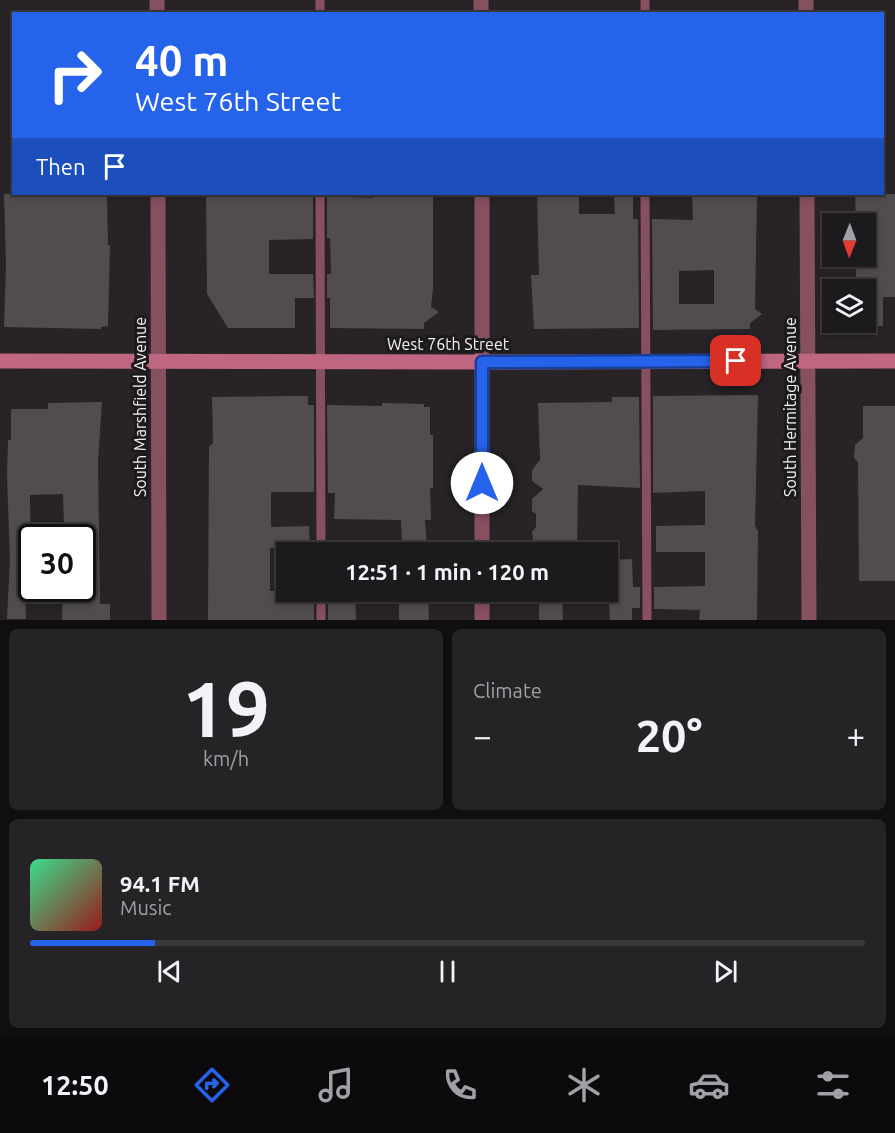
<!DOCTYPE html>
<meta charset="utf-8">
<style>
:root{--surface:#1d1a1d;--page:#252326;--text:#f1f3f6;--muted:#a0a1a4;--line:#3b383b;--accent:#2563eb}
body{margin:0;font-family:Ubuntu,sans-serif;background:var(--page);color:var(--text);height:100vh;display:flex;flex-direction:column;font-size:22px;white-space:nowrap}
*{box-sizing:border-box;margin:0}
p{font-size:20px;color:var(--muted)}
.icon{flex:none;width:33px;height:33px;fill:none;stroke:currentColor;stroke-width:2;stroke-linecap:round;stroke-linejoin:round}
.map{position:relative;height:620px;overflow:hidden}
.panel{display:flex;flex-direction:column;gap:9px;padding:9px;background:#100e10;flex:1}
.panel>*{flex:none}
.hud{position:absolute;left:12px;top:12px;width:872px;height:183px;border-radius:0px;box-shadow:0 3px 9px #0003,0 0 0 2px var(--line);background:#2563eb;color:#fff;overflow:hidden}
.needle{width:39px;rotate:181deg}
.controls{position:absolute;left:822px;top:213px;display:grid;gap:12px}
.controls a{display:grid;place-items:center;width:54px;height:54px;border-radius:0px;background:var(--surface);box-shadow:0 3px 9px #0003,0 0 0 2px var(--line);font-size:30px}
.speed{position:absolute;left:18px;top:524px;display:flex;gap:12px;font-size:30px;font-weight:700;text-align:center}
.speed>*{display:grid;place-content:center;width:78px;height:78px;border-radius:50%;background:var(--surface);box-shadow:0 3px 9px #0003,0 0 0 2px var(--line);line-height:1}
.speed .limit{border:3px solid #111;border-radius:9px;background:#fff;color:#111}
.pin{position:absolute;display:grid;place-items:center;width:51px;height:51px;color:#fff;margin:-26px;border-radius:12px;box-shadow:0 3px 9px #0006}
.me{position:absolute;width:66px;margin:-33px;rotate:0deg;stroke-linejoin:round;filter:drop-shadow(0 0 4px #0008)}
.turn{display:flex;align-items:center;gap:21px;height:126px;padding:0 24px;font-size:27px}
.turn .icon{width:78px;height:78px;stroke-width:2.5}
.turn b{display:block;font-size:42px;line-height:51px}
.then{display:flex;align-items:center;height:57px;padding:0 24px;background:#0003;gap:12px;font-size:22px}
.big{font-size:45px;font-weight:700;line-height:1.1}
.panel .card{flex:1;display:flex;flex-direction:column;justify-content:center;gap:9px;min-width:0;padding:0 21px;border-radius:9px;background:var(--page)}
.panel .dial{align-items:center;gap:0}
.dial b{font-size:78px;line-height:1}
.song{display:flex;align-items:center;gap:18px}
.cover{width:72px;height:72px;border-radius:9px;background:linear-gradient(135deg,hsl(150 70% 55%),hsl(0 70% 35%))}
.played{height:6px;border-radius:3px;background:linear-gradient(90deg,var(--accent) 15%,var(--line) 15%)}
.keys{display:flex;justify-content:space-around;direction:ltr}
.heat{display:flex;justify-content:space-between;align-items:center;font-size:33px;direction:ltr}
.panel .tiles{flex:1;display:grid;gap:9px;grid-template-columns:1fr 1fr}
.card:last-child{grid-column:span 2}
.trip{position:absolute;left:276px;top:542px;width:342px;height:60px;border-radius:0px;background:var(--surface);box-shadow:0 3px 9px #0003,0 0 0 2px var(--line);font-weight:700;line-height:60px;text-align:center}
.tab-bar{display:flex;height:96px;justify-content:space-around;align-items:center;background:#0c0a0c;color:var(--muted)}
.tab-bar .icon{width:42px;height:42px}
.tab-bar .on{color:var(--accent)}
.tab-bar b{font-size:27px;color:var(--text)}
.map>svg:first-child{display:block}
</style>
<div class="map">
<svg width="895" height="620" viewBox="0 0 895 620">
<rect width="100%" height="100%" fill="#272327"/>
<path fill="#504c50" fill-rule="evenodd" d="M4,194h103l1,51h2l-2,81 -7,1v2l-97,-2 2,-61z
M206,194l107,1v44l-44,1v34h44l1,24h-19v30h-67l-21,-34z
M373,194h60v94l-2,19 8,5 -15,11v6l-94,-1v-30h-3v-24h4v-3l-1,-33h-3v-42l46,2z
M537,194h42v20h36l-1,-20h19v25h5l1,109 -105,1 -3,-54h8z
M692,194h65l-2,115 7,5 -12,9v6l-97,1 -1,-111 41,1zM714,270v34h-35v-33z
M855,194h40v103h-12v29l-17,1v-37h-10v-22l-11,-12h21v-32h-10z
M758,395l-3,131 3,5 -1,89h-58l1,-10 -46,-1v-22l51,-1v-34h-49v-26l49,-1v-34l-52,2v-97z
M288,396h20v9h6v87h-43v35l38,-1 1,21 -40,1v43h44v29h-106l1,-173 4,-4 -1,-46z
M612,397h27l1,91 -62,-3 -1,66h-38l-5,-5 -2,-14 4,-5v-13l-4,-3v-12l11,-10 -11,-8v-11l8,-10 -2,-57 74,-1z
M102,402l-4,60 2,142h10v16h-48l1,-32h19v-51h-15l-1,-10h-2l-1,-33 -33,1 1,97h-6l1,27h-19l3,-58 -3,-85 1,-36h3v-31h37v-6z
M382,403l42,1v3h6v28h3v53h-3l1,32h-6l2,27 -25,1 -1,-28 -67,-1 1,-26h-7l-1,-88 55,1z
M863,406h32v175h-36l-1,-119 -4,-4 1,-13 8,-7z
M632,559l1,28h7v21h-8v12h-22l-2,-32h3l-1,-28z
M328,591h27l1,29h-28z
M399,591h29l1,29h-30z
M539,591h23l1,29h-24z"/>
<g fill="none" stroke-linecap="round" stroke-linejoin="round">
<path stroke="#87505f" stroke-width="9" d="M320,0v14
M645,0v14
M320,194l1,358
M645,194l2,426
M321,591v29"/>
<path stroke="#87505f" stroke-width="15" d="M157,0v14
M481,0v14
M806,0v14
M158,194l1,426
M482,194v358
M807,194l2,426
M482,591v29"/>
<path stroke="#bf6780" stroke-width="15" d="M0,361l482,1 413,-1"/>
</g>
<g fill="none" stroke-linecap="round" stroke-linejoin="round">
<defs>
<path id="route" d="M482,483v-121l254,-1"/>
</defs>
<use href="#route" stroke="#184099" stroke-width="15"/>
<use href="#route" stroke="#2563eb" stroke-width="10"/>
</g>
<g text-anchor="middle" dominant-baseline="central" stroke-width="6" stroke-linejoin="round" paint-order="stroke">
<g font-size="16" fill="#f4f2f4" stroke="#1d1a1d">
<text x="448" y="344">West 76th Street</text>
<text transform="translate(140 407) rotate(-90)">South Marshfield Avenue</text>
<text transform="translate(790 407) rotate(-90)">South Hermitage Avenue</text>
</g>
</g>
</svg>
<div class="controls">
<a><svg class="needle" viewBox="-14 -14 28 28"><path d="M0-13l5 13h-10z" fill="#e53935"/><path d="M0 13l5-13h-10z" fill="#a0a1a4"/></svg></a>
<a><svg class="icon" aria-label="layers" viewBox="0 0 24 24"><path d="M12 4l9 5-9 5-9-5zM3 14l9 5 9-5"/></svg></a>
</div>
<div class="speed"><div class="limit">30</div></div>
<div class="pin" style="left:736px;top:361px;background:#d93025"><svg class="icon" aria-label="arrive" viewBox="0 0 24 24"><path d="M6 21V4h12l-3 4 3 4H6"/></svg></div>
<svg class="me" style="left:482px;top:483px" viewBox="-20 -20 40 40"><circle r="19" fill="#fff"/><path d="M0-13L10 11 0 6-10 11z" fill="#2563eb"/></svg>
<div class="trip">12:51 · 1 min · 120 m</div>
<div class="hud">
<div class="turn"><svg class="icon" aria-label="right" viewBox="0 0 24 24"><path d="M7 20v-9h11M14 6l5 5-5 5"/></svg><div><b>40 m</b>West 76th Street</div></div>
<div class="then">Then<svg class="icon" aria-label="arrive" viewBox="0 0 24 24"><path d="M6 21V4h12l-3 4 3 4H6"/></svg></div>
</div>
</div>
<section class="panel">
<div class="tiles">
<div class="card dial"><b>19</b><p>km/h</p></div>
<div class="card"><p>Climate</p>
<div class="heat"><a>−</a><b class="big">20°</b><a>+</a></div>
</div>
<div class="card">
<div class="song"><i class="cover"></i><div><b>94.1 FM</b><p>Music</p></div></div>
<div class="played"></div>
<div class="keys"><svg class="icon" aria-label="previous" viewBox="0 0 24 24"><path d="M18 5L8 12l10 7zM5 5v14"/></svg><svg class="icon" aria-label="pause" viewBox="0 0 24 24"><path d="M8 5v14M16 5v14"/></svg><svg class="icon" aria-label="next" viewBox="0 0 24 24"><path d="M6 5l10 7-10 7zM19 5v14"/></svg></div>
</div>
</div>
</section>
<nav class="tab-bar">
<b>12:50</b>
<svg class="icon on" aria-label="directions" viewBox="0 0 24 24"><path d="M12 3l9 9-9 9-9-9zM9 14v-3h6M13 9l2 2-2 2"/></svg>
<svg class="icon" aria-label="music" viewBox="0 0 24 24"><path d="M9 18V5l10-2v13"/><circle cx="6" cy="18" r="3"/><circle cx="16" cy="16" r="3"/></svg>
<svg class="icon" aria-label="phone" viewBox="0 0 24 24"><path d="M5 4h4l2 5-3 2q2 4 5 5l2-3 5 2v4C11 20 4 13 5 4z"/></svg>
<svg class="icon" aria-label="climate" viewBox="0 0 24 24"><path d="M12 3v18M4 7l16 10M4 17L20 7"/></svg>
<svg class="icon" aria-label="car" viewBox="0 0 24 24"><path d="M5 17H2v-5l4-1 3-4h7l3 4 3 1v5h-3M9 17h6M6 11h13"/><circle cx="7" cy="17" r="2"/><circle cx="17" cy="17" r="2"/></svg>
<svg class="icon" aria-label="filters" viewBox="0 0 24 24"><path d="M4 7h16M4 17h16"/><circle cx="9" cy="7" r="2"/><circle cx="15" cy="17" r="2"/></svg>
</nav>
